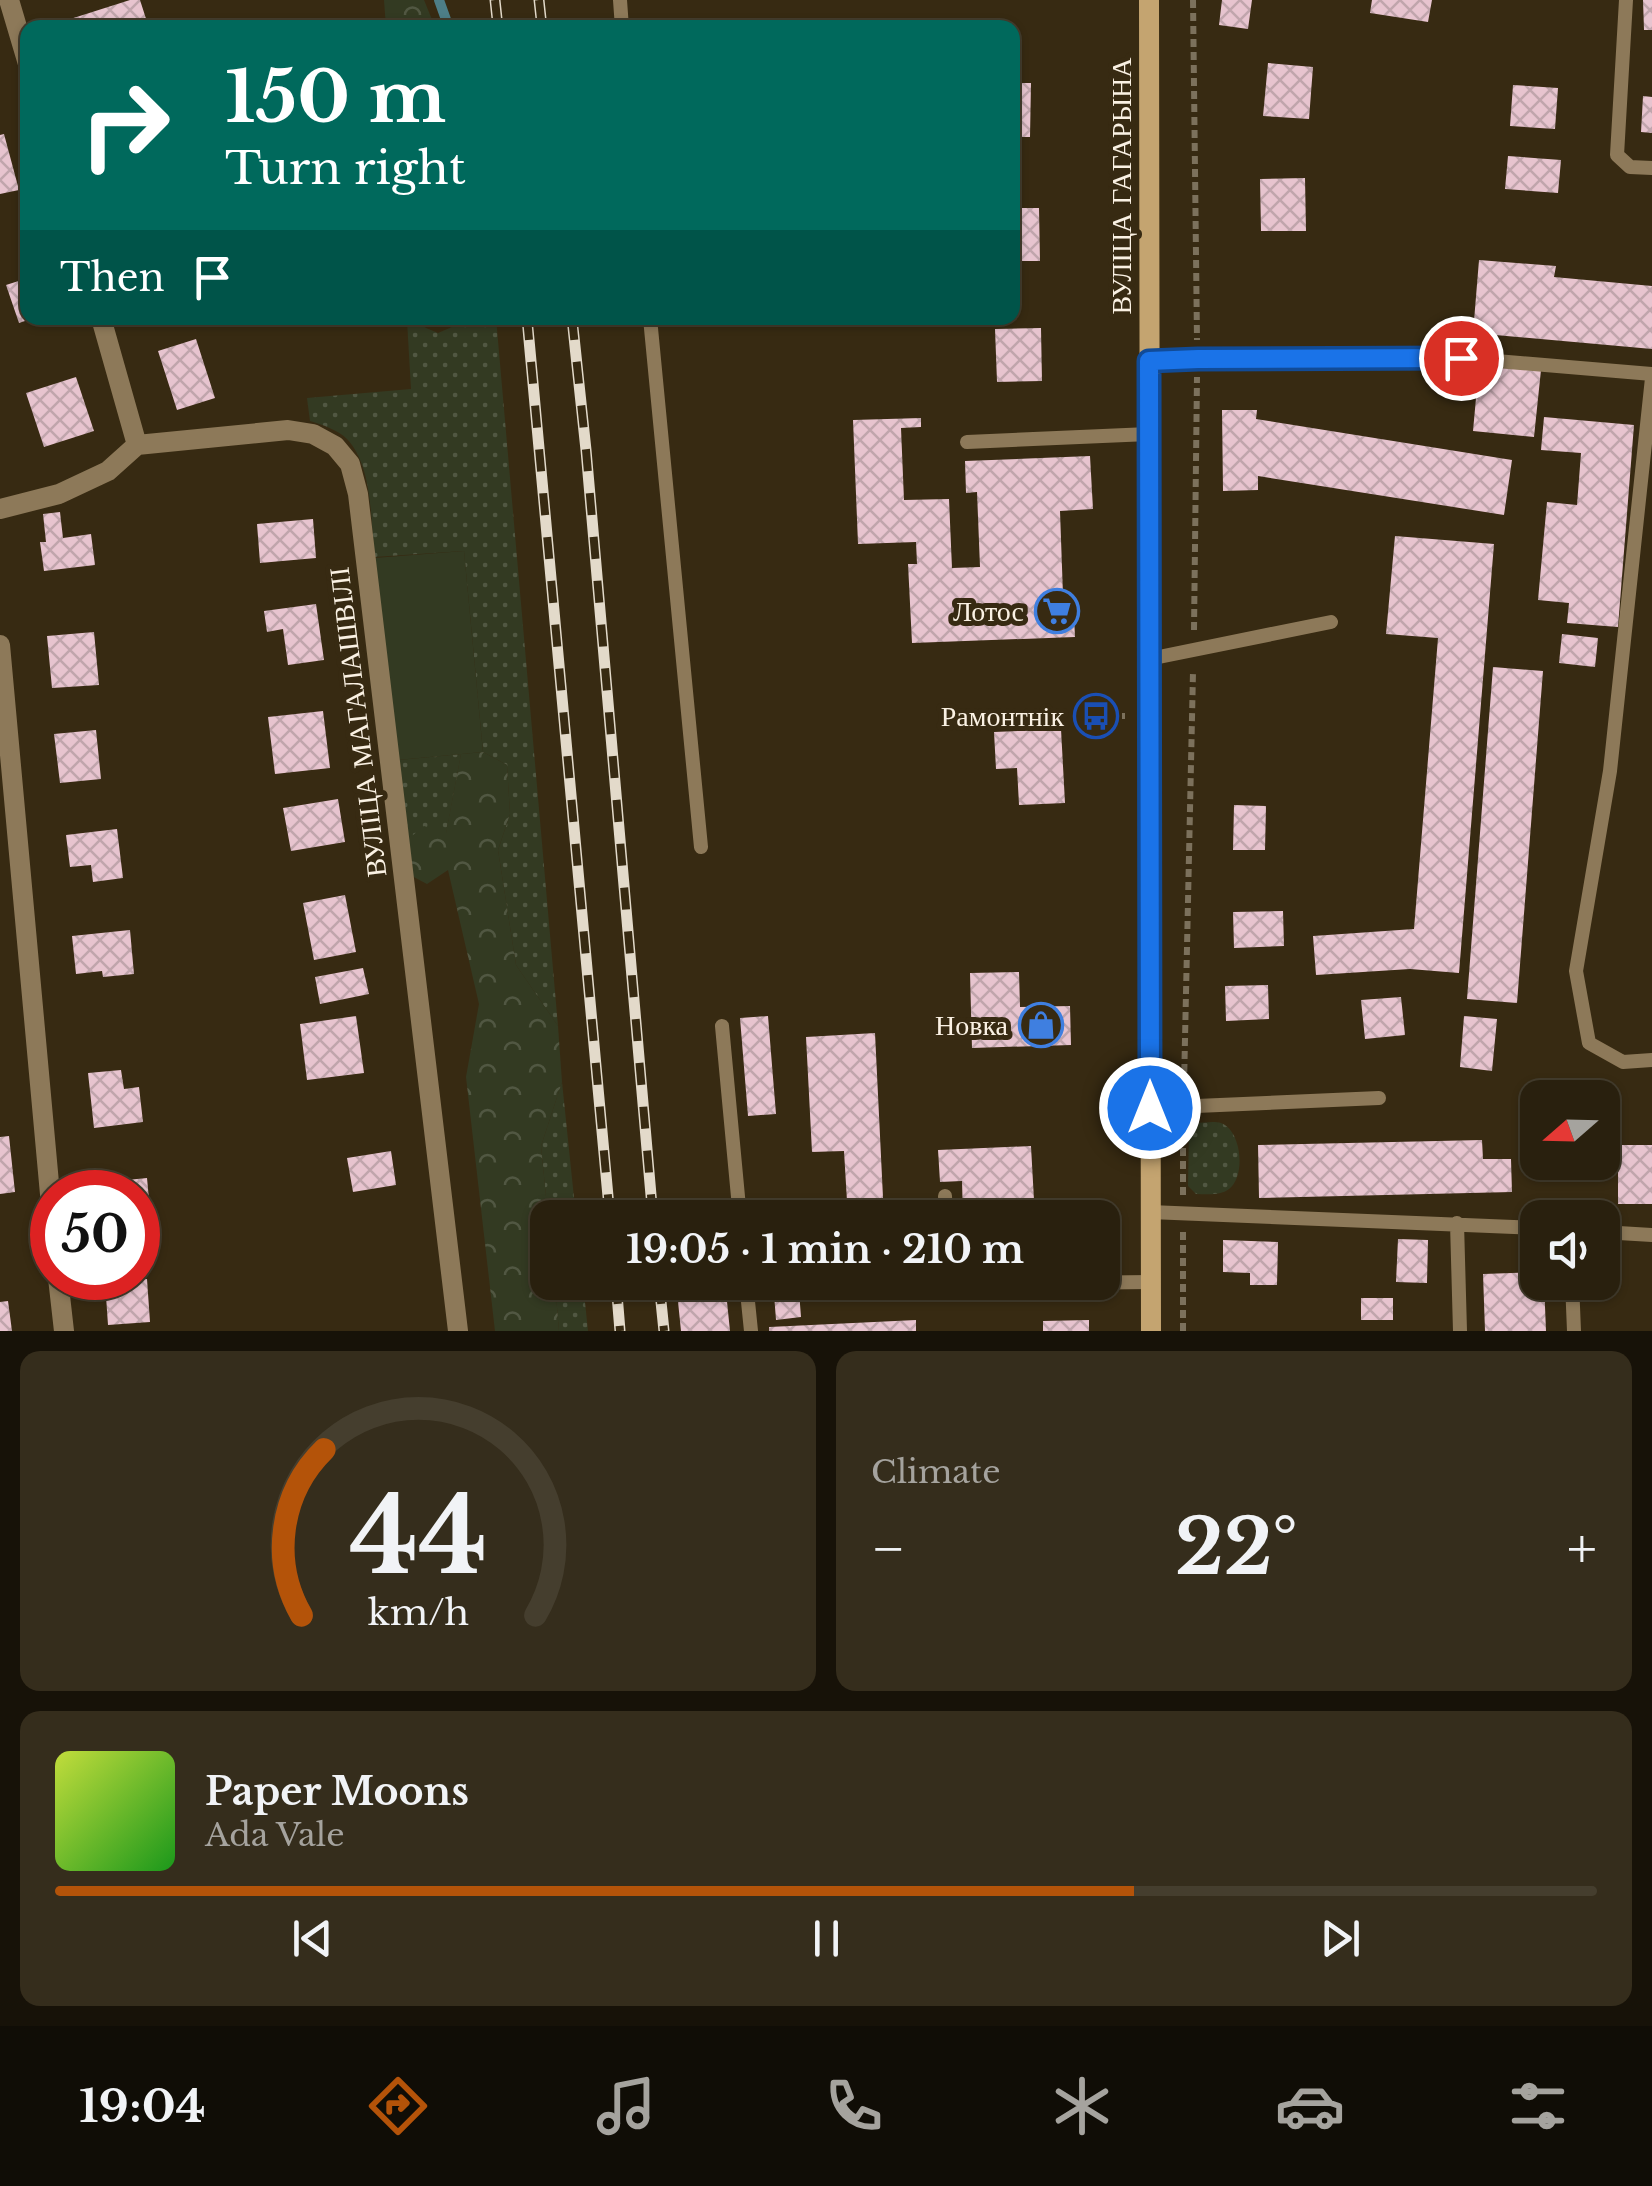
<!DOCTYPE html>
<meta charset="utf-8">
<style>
:root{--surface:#29200e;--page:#352d1c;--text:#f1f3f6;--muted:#a5a39e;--line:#453e2e;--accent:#b45309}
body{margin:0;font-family:"Libre Baskerville",serif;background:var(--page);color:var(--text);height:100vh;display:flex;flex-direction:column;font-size:38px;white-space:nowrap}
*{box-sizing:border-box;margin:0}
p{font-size:32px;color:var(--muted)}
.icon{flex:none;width:55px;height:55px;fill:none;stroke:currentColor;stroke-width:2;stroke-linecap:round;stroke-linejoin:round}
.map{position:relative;height:1331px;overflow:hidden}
.details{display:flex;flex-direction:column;gap:20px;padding:20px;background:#171208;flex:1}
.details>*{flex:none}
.guide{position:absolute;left:20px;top:20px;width:1000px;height:305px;border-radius:20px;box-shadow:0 2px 8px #0004,0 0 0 2px var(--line);background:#00695c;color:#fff;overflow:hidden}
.needle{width:65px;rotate:250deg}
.fabs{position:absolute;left:1520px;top:1080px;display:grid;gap:20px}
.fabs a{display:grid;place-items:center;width:100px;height:100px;border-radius:20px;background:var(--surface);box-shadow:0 2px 8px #0004,0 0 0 2px var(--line);font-size:50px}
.speed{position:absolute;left:30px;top:1170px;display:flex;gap:20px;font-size:50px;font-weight:700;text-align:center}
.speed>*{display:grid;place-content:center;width:130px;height:130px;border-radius:50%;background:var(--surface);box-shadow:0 2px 8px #0004,0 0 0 2px var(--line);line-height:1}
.speed .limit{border:15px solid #d22;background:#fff;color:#111}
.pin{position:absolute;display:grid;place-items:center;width:85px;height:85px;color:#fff;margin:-42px;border:5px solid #fff;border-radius:50%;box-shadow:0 2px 10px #0007}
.me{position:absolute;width:110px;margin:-55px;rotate:0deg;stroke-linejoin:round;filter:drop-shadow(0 0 8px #0008)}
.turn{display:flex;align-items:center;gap:35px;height:210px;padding:0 40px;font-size:45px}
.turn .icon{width:130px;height:130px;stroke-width:2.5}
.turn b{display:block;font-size:70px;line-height:85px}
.then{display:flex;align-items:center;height:95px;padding:0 40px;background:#0003;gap:20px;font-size:38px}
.big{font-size:75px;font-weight:700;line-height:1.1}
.details .widget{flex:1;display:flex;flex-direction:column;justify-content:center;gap:15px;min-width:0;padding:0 35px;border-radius:20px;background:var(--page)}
.details .dial{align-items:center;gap:0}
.dial svg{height:260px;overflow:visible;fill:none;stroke:var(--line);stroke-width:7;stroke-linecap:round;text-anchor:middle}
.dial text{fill:var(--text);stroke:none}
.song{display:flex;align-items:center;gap:30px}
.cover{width:120px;height:120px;border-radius:15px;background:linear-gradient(135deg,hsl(70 70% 55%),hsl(120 70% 35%))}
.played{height:10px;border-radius:5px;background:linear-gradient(90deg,var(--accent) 70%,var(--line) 70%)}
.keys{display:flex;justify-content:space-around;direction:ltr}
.heat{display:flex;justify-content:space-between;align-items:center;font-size:55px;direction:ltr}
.details .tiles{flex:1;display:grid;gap:20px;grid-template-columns:1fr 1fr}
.widget:last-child{grid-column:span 2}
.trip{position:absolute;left:530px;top:1200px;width:590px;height:100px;border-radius:20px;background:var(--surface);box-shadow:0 2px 8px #0004,0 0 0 2px var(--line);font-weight:700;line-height:100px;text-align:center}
.menu{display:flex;height:160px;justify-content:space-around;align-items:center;background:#100d06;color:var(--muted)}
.menu .icon{width:70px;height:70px}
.menu .selected{color:var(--accent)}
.menu b{font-size:45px;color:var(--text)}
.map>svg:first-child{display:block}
</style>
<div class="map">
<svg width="1652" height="1331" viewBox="0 0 1652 1331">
<defs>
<pattern id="grass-dots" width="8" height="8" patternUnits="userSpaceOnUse" patternTransform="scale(2.5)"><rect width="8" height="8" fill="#333a22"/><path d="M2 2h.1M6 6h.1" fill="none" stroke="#515742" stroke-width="1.8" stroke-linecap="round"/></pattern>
<pattern id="forest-crowns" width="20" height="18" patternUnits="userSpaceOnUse" patternTransform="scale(2.5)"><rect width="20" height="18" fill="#333a22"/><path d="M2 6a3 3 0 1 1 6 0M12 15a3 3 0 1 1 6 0" fill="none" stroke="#515742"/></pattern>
<pattern id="building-cross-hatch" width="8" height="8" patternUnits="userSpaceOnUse" patternTransform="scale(2.5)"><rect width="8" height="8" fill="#e7c4cf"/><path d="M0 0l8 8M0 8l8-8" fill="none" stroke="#c0a5ac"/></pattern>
</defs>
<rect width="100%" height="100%" fill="#372a12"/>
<path fill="url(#grass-dots)" d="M460,318h36l62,708 -42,-61 -18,-115 12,-36 -3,-49 -24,-13 -19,-201 -90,6c-3,-35 -1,-91 -27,-118 -9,-9 -24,-14 -37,-18l-3,-23 104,-9 -4,-69 31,13 21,-9z
M461,754l-15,80 -39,6 -9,-80z
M562,1082l14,135h-28l-7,-71z
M1196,1123c7,0 18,-2 25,0 21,8 25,53 8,66 -9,7 -22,5 -33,5l-8,-8 1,-57z
M555,1283h28l5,48h-29z"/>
<path fill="url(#forest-crowns)" d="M384,0h40l11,27h-49z
M483,752l24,13 3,49 -12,36 18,115 42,61 4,56 -21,64 7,71v65l7,1 4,48h-64l-29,-254 13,-73 -31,-134 -21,14 -17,-9 -3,-35 17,-14 22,7 15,-79z"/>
<path fill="#333a22" d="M464,551l19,201 -85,8 -24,-202z"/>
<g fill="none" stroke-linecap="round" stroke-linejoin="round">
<path stroke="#4d7e87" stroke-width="10" d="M439,0l10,28"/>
</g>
<path fill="url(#building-cross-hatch)" d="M130,0h10l9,28h-83l-2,-7z
M1222,0h30l-4,29 -29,-4z
M1372,0h60l-4,22 -58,-9z
M1643,0h9v30h-8z
M1268,63l45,4 -4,52 -46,-3z
M1012,83h19l-1,54h-18z
M1513,85l45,3 -3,41 -45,-3z
M1643,96l9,1v36l-11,-1z
M4,134l15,56 -19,4v-59z
M1508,156l53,4 -3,33 -53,-4z
M1305,178l1,53h-45l-1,-52z
M1012,208h27l1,53h-28z
M1479,260l77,6 -2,11 98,9v63l-179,-16z
M28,278v42l-9,3 -13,-38z
M1041,328l1,53 -45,1 -2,-53z
M196,339l19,59 -38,12 -19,-59z
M1479,365l62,5 -7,67 -61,-6z
M76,377l18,54 -50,16 -18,-54z
M1222,410h35l-1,9 256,41 -8,55 -246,-39v14l-35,1z
M1544,417l90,8 -16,202 -51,-4 2,-20 -31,-3 9,-98 30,3 4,-52 -40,-3z
M921,418v9l-20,1 3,72 45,-1 3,69 28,-1 -3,-75 -11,1 -1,-32 125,-5 3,53 -33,2 3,84h10l2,42 -163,6 -4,-79h9l-1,-22 -58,2 -5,-124z
M60,512l3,26 28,-4 4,31 -51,6 -4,-29h6l-3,-28z
M313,519l3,39 -56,5 -3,-39z
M1395,536l99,8 -35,429 -49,-4 -94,6 -3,-39 101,-7 24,-291 -52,-4z
M316,604l8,56 -36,5 -5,-36 -16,3 -3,-21z
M94,632l5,53 -47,3 -5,-52z
M1562,634l36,4 -3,29 -36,-4z
M1493,667l50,4 -26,332 -50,-4z
M323,711l7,57 -55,6 -7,-57z
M1061,729l4,74 -46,2 -2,-37 -21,1 -2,-37z
M96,730l5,49 -41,4 -6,-49z
M338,799l7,43 -54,9 -8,-43z
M1234,805l32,1 -1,44h-32z
M117,829l6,49 -30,4 -2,-17 -21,2 -4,-32z
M345,895l11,57 -42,8 -11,-57z
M1283,911l1,35 -50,2 -1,-36z
M130,930l4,44 -31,3 -1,-6 -26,3 -4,-38z
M363,968l6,26 -49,10 -5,-27z
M1019,972l1,35 50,-1 1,39 -99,3 -2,-75z
M1268,985l1,34 -43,2 -1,-35z
M1401,997l4,38 -40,4 -4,-39z
M356,1016l8,57 -57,7 -7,-56z
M768,1016l8,98 -28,2 -8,-98z
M1464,1016l33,3 -5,52 -32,-4z
M875,1033l9,185h-36l-4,-67 -32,1 -6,-115z
M121,1070l3,19 15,-2 4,35 -49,6 -6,-55z
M9,1136l6,56 -15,2v-57z
M1482,1140l1,19h28l1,33 -253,6 -1,-53z
M1618,1145h34v59h-34z
M1031,1146l4,72h-72l-1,-37 -22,1 -2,-32z
M391,1151l5,34 -43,7 -6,-34z
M147,1178l5,53 -14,2v-41h-41l-1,-9z
M1398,1239l30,1 -1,43 -31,-1z
M1223,1240l55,2 -1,43h-27v-12l-27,-1z
M1538,1272v10h6l2,49h-61l-2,-57z
M147,1279l3,43 -42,3 -3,-43z
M676,1282h49l5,49h-49z
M799,1291l2,26 -25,3 -2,-26z
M1361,1298h32v22h-32z
M8,1301l4,30h-12v-29z
M916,1320v11h-147v-4z
M1089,1320v11h-46v-10z"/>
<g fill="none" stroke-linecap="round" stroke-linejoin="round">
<path stroke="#7c715c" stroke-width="6" stroke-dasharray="8 5" stroke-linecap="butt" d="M1193,0l4,340
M1194,630l3,-253
M1096,716h29
M1184,1085l9,-413
M1183,1195v-68
M1183,1232v99"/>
<path stroke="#8d7959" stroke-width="14" d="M620,0l2,28
M1626,0l-9,155 13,12 22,1
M650,318l51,529
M1149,361l49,-2 263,-1 191,16
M1652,378l-42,393 -34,200 13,72 34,19 29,-2
M967,442l182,-8
M1149,659l182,-37
M722,1026l18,192
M1150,1108l229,-10
M945,1196l1,22
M1150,1212l388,16
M1457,1223l3,108
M1602,1232l50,3
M746,1282l5,49
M966,1282l4,2 181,-2
M1572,1282l2,49"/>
<path stroke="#8d7959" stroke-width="20" d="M9,0l19,64
M101,318l36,127 151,-15 25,4 22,12 15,18 8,30 100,837
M0,509l59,-15 49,-23 29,-26
M0,645l52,571
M58,1278l6,53"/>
<path stroke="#c4a470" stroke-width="20" d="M1149,0l2,1331"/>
<defs>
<path id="rail" d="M495,0l3,28
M539,0l3,28
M527,318l83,900
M572,318l14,132 67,768
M616,1282l4,49
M659,1282l5,49"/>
</defs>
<use href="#rail" stroke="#e3daca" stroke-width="11"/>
<use href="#rail" stroke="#372a12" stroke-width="8" stroke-dasharray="22" stroke-linecap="butt"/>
</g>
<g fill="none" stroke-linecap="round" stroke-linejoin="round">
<defs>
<path id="route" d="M1150,1108l-1,-747 49,-2 263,-1"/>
</defs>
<use href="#route" stroke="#114b97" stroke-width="25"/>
<use href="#route" stroke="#1a73e8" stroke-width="18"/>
</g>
<defs>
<symbol id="supermarket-ring" viewBox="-11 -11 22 22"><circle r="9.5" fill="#372a12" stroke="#3f7fe0" stroke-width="1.5"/><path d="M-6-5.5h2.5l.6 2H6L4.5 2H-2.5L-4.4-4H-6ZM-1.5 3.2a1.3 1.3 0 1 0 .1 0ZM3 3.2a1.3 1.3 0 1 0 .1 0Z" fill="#3f7fe0"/></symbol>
<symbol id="bus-ring" viewBox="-11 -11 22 22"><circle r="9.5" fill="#372a12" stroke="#1a4fb4" stroke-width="1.5"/><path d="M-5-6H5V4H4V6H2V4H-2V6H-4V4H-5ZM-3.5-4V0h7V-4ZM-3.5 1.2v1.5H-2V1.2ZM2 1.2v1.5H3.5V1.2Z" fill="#1a4fb4"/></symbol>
<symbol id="shop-ring" viewBox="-11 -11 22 22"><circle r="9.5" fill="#372a12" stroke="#3f7fe0" stroke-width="1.5"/><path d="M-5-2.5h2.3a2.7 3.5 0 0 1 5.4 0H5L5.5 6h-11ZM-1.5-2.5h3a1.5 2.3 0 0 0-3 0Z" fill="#3f7fe0"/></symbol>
</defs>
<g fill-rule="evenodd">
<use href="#supermarket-ring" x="1032" y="586" width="50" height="50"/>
<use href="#bus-ring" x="1071" y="691" width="50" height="50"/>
<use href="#shop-ring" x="1016" y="1000" width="50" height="50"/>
</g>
<g text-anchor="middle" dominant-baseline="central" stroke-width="10" stroke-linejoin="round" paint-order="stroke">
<g font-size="28" fill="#faf1e3" stroke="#372a12">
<text transform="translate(1121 186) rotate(-90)">ВУЛІЦА ГАГАРЫНА</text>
<text transform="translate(358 722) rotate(-97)">ВУЛІЦА МАГАЛАШВІЛІ</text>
</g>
<g font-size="28" fill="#faf1e3" stroke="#372a12" text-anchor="end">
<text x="1024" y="611">Лотос</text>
<text x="1064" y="716">Рамонтнік</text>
<text x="1008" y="1025">Новка</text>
</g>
</g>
</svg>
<div class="fabs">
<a><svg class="needle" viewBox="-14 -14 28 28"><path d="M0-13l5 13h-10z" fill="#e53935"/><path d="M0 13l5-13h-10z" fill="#a5a39e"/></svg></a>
<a><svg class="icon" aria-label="sound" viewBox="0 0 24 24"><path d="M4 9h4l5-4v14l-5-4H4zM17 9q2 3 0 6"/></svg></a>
</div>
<div class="speed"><div class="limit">50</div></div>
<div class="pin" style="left:1461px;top:358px;background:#d93025"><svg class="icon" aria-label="arrive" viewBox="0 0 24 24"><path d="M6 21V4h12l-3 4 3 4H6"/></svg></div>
<svg class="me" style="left:1150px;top:1108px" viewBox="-20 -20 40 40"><circle r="17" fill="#1a73e8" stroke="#fff" stroke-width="3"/><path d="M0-11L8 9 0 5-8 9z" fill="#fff"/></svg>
<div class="trip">19:05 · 1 min · 210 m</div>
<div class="guide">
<div class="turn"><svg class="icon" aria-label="right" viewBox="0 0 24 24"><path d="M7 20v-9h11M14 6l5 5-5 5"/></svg><div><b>150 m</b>Turn right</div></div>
<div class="then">Then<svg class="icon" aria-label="arrive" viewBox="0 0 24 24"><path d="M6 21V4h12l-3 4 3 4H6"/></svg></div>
</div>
</div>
<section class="details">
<div class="tiles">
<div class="widget dial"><svg viewBox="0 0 100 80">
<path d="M14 69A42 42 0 1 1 86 69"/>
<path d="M14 69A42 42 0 0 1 21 18" stroke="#b45309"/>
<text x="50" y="56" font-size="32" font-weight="700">44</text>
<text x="50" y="72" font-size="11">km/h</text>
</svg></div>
<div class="widget"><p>Climate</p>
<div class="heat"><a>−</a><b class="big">22°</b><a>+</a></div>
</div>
<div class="widget">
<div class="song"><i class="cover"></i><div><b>Paper Moons</b><p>Ada Vale</p></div></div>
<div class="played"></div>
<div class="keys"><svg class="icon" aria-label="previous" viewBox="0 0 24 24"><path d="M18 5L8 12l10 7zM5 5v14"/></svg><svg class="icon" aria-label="pause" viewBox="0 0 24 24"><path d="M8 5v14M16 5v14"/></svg><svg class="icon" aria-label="next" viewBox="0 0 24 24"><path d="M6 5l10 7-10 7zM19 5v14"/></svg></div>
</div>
</div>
</section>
<nav class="menu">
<b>19:04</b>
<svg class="icon selected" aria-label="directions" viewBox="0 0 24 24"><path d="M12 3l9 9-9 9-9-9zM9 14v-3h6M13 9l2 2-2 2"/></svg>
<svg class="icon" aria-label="music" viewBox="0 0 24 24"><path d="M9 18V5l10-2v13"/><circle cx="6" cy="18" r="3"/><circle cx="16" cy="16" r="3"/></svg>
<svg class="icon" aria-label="phone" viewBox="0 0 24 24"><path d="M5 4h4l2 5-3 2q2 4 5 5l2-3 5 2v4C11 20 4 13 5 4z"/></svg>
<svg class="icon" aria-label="climate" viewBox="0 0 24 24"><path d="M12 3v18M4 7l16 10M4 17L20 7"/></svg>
<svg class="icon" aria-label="car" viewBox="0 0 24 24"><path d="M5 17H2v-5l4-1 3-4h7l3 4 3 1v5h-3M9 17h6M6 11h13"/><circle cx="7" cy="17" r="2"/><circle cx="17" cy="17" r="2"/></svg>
<svg class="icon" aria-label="filters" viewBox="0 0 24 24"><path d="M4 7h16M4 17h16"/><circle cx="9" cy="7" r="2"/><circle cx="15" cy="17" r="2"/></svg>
</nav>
